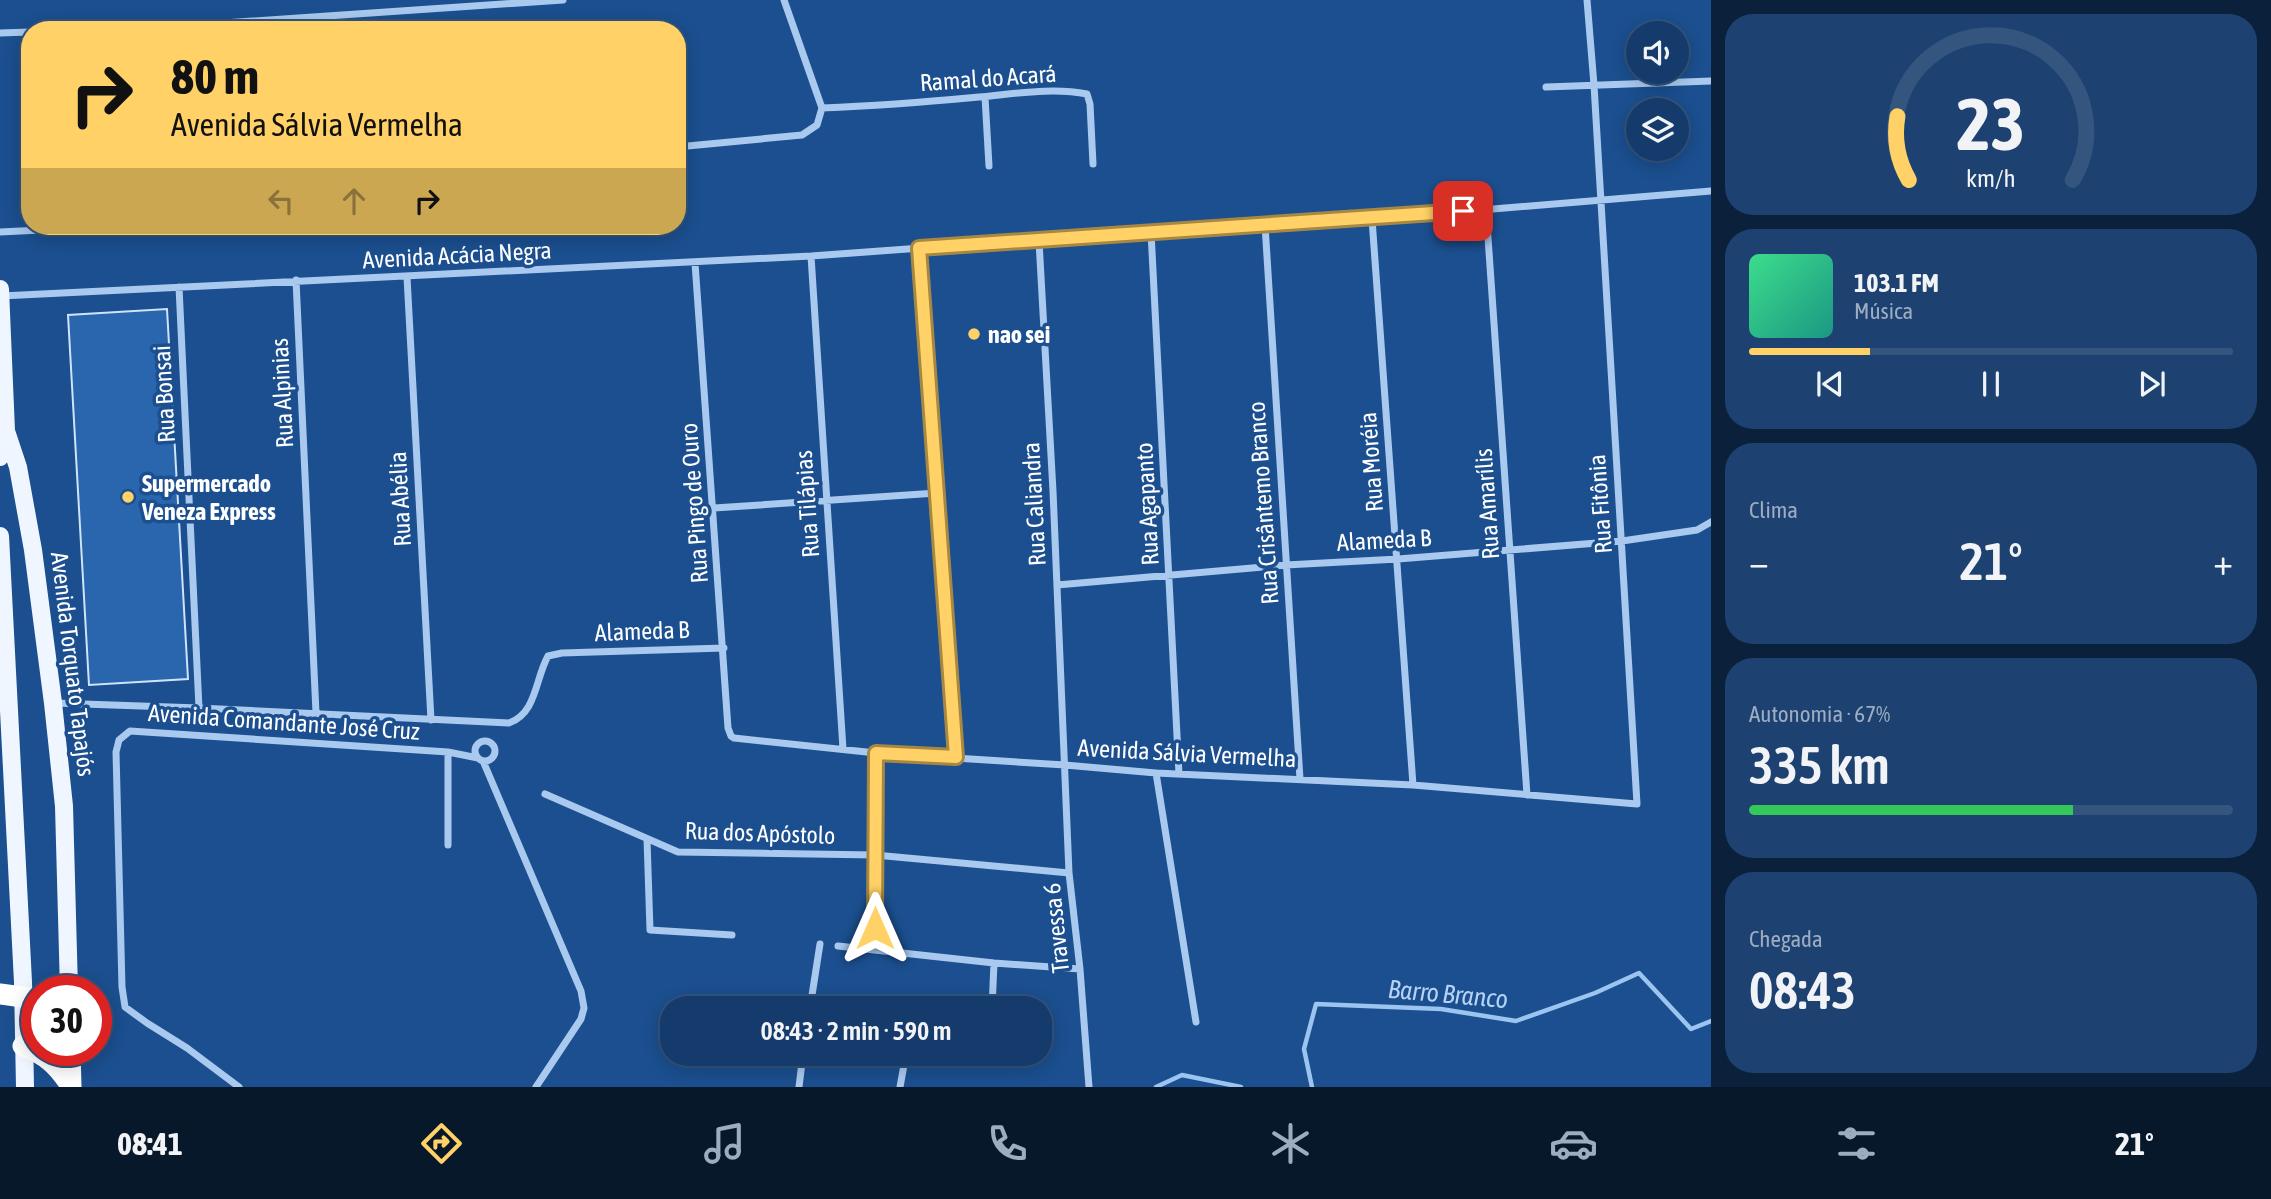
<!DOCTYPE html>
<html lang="pt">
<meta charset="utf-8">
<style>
:root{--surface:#143b6b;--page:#1d4271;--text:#f1f3f6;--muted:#9dadc1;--line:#33557e;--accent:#ffd166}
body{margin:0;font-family:"Asap Condensed",sans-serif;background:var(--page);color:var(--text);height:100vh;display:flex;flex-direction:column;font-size:26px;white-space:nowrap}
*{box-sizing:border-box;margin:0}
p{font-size:23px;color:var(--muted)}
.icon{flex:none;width:38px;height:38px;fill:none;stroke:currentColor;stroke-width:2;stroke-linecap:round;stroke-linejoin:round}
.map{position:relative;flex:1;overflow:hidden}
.drawer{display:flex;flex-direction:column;gap:14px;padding:14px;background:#0b203b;width:560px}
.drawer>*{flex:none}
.hud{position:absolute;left:21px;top:21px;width:665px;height:214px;border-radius:28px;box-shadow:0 4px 18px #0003,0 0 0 2px var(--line);background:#ffd166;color:#111;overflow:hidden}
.fabs{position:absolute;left:1626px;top:21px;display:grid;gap:14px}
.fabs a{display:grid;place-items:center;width:63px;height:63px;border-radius:50%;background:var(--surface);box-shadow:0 4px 18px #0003,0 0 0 2px var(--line);font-size:35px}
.speed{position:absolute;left:21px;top:975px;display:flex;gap:14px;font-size:35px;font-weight:700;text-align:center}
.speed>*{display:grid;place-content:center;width:91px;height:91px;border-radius:50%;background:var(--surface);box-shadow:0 4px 18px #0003,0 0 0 2px var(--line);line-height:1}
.speed .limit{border:10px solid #d22;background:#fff;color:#111}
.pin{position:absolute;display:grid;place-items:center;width:60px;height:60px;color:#fff;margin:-30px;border-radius:14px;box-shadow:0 4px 10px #0006}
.me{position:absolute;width:77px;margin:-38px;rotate:0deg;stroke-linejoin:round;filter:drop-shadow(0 0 5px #0008)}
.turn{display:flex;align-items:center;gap:24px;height:147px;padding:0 35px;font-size:32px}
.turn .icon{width:91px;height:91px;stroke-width:2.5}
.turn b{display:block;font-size:49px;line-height:60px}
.lanes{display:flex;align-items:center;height:66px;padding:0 35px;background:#0003;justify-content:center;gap:35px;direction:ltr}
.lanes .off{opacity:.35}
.big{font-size:52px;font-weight:600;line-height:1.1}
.drawer .card{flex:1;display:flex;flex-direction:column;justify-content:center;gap:10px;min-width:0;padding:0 24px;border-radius:28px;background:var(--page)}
.drawer .dial{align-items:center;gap:0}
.dial svg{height:182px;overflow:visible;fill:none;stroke:var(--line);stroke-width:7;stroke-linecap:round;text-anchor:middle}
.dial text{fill:var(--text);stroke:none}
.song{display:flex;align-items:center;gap:21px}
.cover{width:84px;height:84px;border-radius:10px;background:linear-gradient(135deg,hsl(150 70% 55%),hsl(170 70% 35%))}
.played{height:7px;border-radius:4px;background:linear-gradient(90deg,var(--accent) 25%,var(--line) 25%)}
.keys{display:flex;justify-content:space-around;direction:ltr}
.heat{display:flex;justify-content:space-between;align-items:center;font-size:38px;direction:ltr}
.charge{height:10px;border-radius:5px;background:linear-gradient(90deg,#34c759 67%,var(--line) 0)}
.trip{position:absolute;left:660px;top:996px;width:392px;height:70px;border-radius:28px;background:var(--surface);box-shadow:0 4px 18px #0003,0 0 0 2px var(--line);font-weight:600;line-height:70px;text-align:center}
.tabs{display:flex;height:112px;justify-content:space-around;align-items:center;background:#08182b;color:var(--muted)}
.tabs .icon{width:49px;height:49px}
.tabs .selected{color:var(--accent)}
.tabs b{font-size:32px;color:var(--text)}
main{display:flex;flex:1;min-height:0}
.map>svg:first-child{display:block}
</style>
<main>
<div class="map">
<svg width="1711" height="1087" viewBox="0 0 1711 1087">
<rect width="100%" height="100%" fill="#1b4f8f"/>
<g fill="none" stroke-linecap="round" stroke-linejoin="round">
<path stroke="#9cc4f0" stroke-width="4.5" d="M1156,1087l26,-12 59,12
M1312,1087l-8,-38 12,-45 125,5 75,12 79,-28 44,-20 52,56 20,-8"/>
</g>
<path fill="#2a66ad" stroke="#cfe3fa" stroke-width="2" d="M167,309l21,370 -99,6 -21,-370z"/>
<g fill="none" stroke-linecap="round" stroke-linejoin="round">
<path stroke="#a9c9ee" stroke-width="7" d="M76,30l132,-6 355,-24
M0,33l30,-1
M1546,87l165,-6
M985,97l4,69
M822,108c52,-2 104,-6 157,-11 35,-3 73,-10 108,-3l3,10 3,60
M677,147l125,-12 15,-10 5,-17 -38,-108
M1486,209l41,586
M1372,219l41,566
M1265,225l35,554
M0,232l124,-6
M1151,232l28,542
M1039,241l14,250 16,382 11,96 9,118
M920,248l36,509
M811,256l32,493
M695,263l33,465 3,8 3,2 142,15 189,12 91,8 257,12 224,19 -43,-719 -7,-85
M407,277l24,443
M296,280l20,433
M179,287l20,421
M1,296l810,-40 361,-26 200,-11 339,-28
M714,508l223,-15
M1057,585l229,-20 112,-6 224,-18 75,-11 14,-8
M54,703l145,5 310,15c28,-10 26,-44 39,-67l14,-3 162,-5
M475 751a10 10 0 1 1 20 0a10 10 0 1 1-20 0Z
M483,761l98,230 3,17 -3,11 -45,68
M1156,773l40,249
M545,794l133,58 197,3 194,18
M647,839l3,91 82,5
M448,845v-93
M838,946l156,17 86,6
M875,949l1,-196
M811,1002l31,6
M810,1008l10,-64
M992,1008l2,-45
M239,1087l-52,-39 -40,-25 -22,-16 -3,-20 -6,-235 3,-12 11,-9 318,21 30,6
M799,1087l4,-33
M900,1087l6,-33"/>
<path stroke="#f0f6ff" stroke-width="18" d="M0,289l6,142 -6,26
M6,431l12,36 15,83 20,153 11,103 5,184
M0,536l23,446 2,105"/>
<path stroke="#fff" stroke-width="21" d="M0,994l37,5
M23,1046c23,8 35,20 48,40
M70,1050l1,36"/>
</g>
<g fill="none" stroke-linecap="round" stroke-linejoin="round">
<defs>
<path id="route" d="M875,928l1,-175 80,4 -37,-509 544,-37"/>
</defs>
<use href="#route" stroke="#a68842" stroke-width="18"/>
<use href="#route" stroke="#ffd166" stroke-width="12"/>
</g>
<g fill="#ffd166" stroke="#1b4f8f" stroke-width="2.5">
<circle cx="974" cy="334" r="7"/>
<circle cx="128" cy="497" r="7"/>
</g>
<g text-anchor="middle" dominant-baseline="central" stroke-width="7" stroke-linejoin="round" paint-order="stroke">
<g font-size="24" fill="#fff" stroke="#1b4f8f">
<text transform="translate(988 78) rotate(-4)">Ramal do Acará</text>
<text transform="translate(457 255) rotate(-3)">Avenida Acácia Negra</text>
<text transform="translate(282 393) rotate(-93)">Rua Alpinias</text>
<text transform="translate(164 394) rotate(-93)">Rua Bonsai</text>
<text transform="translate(1371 462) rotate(-94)">Rua Moréia</text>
<text transform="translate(400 499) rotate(-93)">Rua Abélia</text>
<text transform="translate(694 503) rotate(-94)">Rua Pingo de Ouro</text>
<text transform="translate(1263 503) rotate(-94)">Rua Crisântemo Branco</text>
<text transform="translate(807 504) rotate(-94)">Rua Tilápias</text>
<text transform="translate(1034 504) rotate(-93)">Rua Caliandra</text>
<text transform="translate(1147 504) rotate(-93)">Rua Agapanto</text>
<text transform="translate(1487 504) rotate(-94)">Rua Amarílis</text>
<text transform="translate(1600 504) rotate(-94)">Rua Fitônia</text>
<text transform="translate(1384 540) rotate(-3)">Alameda B</text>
<text transform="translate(642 631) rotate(-2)">Alameda B</text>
<text transform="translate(73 664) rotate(83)">Avenida Torquato Tapajós</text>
<text transform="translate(284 722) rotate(4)">Avenida Comandante José Cruz</text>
<text transform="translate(1187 753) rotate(3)">Avenida Sálvia Vermelha</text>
<text transform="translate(760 833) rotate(2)">Rua dos Apóstolo</text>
<text transform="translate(1056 928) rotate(-96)">Travessa 6</text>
</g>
<g font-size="24" font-weight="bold" fill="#fff" stroke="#1b4f8f" text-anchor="start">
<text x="988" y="334">nao sei</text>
<text x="142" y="483">Supermercado<tspan x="142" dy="28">Veneza Express</tspan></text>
</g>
<g font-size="26" font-style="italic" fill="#b5d3f5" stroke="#1b4f8f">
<text transform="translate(1448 994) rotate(5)">Barro Branco</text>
</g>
</g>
</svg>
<div class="fabs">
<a><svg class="icon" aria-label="sound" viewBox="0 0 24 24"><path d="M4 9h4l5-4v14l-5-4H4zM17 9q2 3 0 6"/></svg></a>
<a><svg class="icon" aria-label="layers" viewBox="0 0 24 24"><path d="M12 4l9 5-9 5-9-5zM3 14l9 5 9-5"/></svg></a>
</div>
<div class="speed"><div class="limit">30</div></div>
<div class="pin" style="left:1463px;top:211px;background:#d93025"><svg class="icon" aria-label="arrive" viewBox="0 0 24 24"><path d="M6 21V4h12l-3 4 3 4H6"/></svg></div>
<svg class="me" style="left:875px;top:928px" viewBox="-20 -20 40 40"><path d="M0-17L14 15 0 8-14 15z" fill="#ffd166" stroke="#fff" stroke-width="4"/></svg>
<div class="trip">08:43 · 2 min · 590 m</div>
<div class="hud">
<div class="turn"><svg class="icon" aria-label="right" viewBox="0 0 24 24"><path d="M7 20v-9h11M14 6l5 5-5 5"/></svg><div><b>80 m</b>Avenida Sálvia Vermelha</div></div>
<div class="lanes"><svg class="icon off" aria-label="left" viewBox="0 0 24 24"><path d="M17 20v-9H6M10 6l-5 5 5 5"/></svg><svg class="icon off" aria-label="ahead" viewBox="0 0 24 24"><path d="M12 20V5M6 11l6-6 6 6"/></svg><svg class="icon" aria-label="right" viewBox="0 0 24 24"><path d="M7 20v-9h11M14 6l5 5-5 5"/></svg></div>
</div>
</div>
<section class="drawer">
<div class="card dial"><svg viewBox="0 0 100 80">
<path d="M14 69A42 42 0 1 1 86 69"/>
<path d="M14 69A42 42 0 0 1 9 41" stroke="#ffd166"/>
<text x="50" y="56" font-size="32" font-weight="700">23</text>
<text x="50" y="72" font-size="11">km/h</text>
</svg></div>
<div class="card">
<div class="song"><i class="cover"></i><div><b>103.1 FM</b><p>Música</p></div></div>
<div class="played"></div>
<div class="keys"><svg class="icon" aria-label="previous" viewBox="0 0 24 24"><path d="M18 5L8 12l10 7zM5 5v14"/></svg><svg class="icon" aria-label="pause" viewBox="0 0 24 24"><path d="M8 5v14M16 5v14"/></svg><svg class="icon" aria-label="next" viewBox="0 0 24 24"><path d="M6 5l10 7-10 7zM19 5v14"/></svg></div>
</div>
<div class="card"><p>Clima</p>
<div class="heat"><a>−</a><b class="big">21°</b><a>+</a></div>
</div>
<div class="card"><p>Autonomia · 67%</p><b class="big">335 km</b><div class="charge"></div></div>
<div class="card"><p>Chegada</p><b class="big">08:43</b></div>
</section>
</main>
<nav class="tabs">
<b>08:41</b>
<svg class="icon selected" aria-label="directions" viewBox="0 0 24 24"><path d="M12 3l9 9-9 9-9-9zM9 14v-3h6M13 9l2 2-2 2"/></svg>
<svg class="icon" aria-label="music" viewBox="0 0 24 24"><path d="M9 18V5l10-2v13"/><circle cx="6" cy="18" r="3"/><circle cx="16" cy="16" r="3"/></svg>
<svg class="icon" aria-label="phone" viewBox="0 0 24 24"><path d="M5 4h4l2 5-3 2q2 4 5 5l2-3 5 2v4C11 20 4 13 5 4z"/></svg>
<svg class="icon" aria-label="climate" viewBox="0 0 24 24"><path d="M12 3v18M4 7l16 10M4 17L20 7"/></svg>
<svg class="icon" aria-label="car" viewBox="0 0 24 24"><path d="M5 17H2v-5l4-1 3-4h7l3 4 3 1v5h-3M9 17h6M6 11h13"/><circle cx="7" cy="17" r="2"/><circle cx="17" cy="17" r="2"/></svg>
<svg class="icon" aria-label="filters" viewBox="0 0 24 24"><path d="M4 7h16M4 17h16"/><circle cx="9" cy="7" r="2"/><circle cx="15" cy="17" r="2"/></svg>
<b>21°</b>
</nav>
